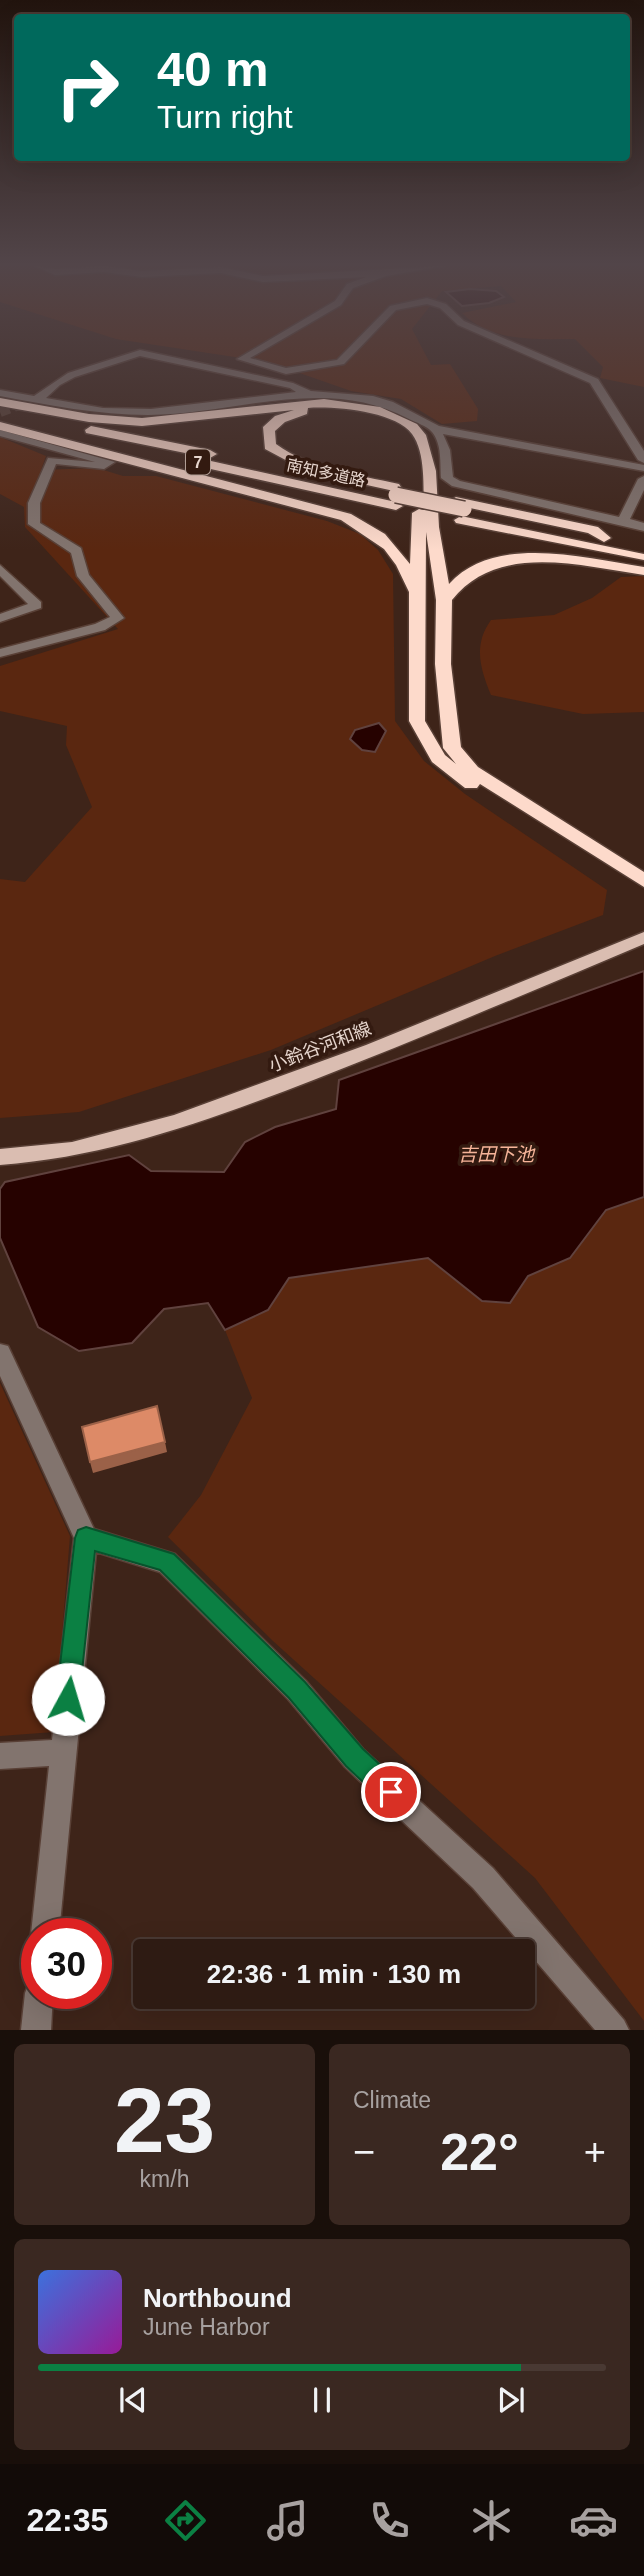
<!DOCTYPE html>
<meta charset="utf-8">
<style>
:root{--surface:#2e1b13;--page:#3a2821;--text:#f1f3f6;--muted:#a7a1a0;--line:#493933;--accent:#0b8043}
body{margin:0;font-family:Arial,"Noto Sans JP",sans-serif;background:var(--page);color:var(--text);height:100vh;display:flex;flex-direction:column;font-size:26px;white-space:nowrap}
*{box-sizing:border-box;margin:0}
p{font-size:23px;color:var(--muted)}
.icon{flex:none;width:38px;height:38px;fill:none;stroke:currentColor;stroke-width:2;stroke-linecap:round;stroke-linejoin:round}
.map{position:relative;height:2030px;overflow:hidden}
.details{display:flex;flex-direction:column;gap:14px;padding:14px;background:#190f0a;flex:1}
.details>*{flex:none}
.top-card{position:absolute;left:14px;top:14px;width:616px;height:147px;border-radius:7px;box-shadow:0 7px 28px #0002,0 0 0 2px var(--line);background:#00695c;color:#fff;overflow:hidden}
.speed{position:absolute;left:21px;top:1918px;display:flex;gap:14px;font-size:35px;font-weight:700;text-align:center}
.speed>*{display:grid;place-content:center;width:91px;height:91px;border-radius:50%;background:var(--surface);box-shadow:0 7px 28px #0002,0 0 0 2px var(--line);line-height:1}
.speed .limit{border:10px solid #d22;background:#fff;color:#111}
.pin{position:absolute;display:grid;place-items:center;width:60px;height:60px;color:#fff;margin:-30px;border:4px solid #fff;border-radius:50%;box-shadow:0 2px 7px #0007}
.me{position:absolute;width:77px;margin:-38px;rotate:6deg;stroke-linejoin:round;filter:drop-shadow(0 0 5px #0008)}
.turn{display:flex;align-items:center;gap:24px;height:147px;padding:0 28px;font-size:32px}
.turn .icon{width:91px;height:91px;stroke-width:2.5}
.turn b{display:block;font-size:49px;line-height:60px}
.big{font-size:52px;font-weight:700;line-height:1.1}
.details .card{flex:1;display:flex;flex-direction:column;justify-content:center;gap:10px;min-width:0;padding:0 24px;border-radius:10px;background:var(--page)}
.details .dial{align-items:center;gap:0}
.dial b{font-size:91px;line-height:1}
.song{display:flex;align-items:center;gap:21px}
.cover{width:84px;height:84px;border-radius:10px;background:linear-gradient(135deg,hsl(220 70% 55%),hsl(300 70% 35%))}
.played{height:7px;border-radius:4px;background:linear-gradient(90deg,var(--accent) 85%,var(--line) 85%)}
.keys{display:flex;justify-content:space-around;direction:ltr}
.heat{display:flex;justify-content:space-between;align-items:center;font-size:38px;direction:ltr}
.details .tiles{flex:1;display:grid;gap:14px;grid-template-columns:1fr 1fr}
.card:last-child{grid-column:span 2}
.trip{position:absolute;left:133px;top:1939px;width:402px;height:70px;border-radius:7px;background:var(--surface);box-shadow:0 7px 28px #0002,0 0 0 2px var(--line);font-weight:700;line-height:70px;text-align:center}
.dock{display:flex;height:112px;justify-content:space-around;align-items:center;background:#120b08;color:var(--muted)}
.dock .icon{width:49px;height:49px}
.dock .on{color:var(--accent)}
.dock b{font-size:32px;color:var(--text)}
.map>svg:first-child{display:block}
</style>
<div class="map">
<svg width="644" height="2030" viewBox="0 0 644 2030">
<rect width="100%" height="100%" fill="#3e2419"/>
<path fill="#5a2710" d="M0,266h644v121l-44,-9 3,-11 -28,-28c-39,0 -83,4 -113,-26l54,-11 -15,-16 -59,5 -30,38 19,36 19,-1 28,45 -1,12 -35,3 -41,-25 -50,-8 -83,-29 -152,-23 -116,-37z
M0,437l46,19 -5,14 56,-2 26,8h33l171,45 33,13 18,16 15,24 2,147 29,40 41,33 142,96 -4,25 -108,41 -224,94 -192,62 -79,6v-239l25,3 67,-75 -26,-62 1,-19 -67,-15v-45l118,-37 -93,-102 -1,-20 -24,-13z
M644,576v136l-61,2 -92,-19c-11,-27 -18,-50 0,-75l63,-5 38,-17 29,-21z
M644,1197v824l-109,-143 -262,-237 -105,-104 33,-42 51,-97 -27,-68 43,-20 21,-32 139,-20 54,43 46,-25 42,-18 36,-48z
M0,1383l70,153 -16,196 -54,4z"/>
<path fill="#260200" stroke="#60423e" stroke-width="2" d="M470,289l26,2 8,6 -15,6 -27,3 -16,-14z
M379,723l7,8 -11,21 -13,-2 -12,-11 5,-9z
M644,971v226l-38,13 -36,48 -42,18 -18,27 -28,-2 -54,-43 -139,20 -21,32 -43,20 -17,-27 -44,6 -32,34 -53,8 -41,-24 -38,-89v-49l5,-7 124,-27 22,16 73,1 21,-30 30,-15 61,-18 3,-29z"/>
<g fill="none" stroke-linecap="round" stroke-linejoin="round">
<path stroke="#573f34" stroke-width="10" stroke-dasharray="10 5" stroke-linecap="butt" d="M0,412l35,-13"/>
<defs>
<path id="minor" d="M35,266l21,3 48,-3 38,5 79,-4 42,9 181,-10 -58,10 -33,12 -12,17 -91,53 36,10 51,-8 53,-54 37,-8 19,6 18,17 134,58 46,72v12l-6,-3 -48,-77 -132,-58 -18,-17 -13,-4 -31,6 -52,54 -58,10 -49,-15 98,-58 12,-17 19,-7 -103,5 -42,-9 -79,4 -38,-5 -49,3z
M140,350l153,33 18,8 62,5 20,6 46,24 205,39v6l-201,-37 7,16 3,27 7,4 159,36 19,-38 6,-3v14l-14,29 14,4v8l-192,-45 -11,-8c-1,-15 1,-34 -9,-46 -5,-6 -17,-10 -23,-13 -85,-45 -173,-4 -261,-4 -50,0 -99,-10 -148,-19v-6l34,6 34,-23zM140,356l150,32 6,4 -145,17 -48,-1 -57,-10 14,-13 15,-8z
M0,430l115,32 -11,7 -48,-5 -16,39v20l41,25 8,27 35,43 -19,12 -105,27v-8l95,-25 15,-7 -33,-41 -6,-23 -43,-29v-21l20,-45 47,4 -95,-26z
M0,565l41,37v6l-41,14v-8l28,-10 -28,-28z
M0,1344l8,2 86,183 81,25 131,127 57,68 130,119 131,152 5,10h-34l-122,-142 -128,-121 -57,-68 -128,-127 -64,-20 -37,382h-22l-2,10 -4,-10 18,-168 -49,3v-26l52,-3 22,-202 -74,-162z
M37,1980v13h16l-2,37h-30l4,-37 4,-10z"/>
<path id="major" d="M644,932v12c-109,46 -218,92 -328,135 -103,40 -206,78 -316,86v-16l72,-7 102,-27 192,-70z"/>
<path id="highway" d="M0,398l89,16 53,4 182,-19 56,8 37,17 9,11 10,36 3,56 10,57c46,-51 136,-26 195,-17v8c-64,-9 -146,-33 -192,25l-1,64 10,83 17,20 166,105v15l-164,-103 -3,4h-12l-33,-26 -23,-41v-129l-13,-27 -12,-16 -43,-29 -341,-90v-8l351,92 34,20 25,30 2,-51 7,-4 5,1c-1,-22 2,-57 -12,-76 -17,-23 -79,-28 -104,-26l-1,6 -22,8 -10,9 1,13c37,27 80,30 123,40l2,3 -7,4 -86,-19 -43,-23 -2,-22 12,-11 19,-6 -152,16 -53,-4 -89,-16zM426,532l10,68 -1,64 8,84 13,16 -11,-9 -20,-34z
M91,426l119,24 7,4 -7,4 -124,-25 -1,-3z
M193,457l203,45 7,4 -7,4 -208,-46 -2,-3z
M456,497l142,30 13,11 -7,4 -16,-9 -137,-29 -2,-3z
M461,516l178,37 5,1v6l-188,-37 -2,-3z"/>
</defs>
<use href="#minor" stroke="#594036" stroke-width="3"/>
<use href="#major" stroke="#594036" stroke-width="3"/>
<use href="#highway" stroke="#594036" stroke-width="3"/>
<use href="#minor" fill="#82746e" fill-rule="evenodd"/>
<use href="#major" fill="#dabdb1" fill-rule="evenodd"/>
<use href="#highway" fill="#fddacb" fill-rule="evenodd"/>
<defs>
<path id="highway-bridge" d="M396,495l68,14"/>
</defs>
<use href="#highway-bridge" stroke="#594036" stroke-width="18" stroke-linecap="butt"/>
<use href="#highway-bridge" stroke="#fddacb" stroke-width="15"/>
</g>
<path fill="#9b6148" d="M165,1442l2,10 -74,21 -3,-11z"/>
<path fill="#dd8a67" stroke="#9b6148" stroke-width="2" d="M157,1406l8,36 -75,20 -8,-35z"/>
<linearGradient id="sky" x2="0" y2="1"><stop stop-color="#22140e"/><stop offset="0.48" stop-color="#524549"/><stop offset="1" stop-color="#524549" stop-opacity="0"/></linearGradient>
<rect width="644" height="550" fill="url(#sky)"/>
<path fill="#0b8043" stroke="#07532c" stroke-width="2" d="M86,1527l88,27 131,128 58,67 37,34 3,9 -3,9 -9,3 -8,-3 -37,-35 -57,-68 -129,-128 -65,-19 -16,148 -3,8 -8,3 -8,-3 -4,-8 19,-161 3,-8z"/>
<g text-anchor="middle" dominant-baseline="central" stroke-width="7" stroke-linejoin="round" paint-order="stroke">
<rect fill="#331a10" stroke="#b19e95" stroke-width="2" x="186" y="449.5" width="24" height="25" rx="5"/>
<g font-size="16" font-weight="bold" fill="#e7d6ce">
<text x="198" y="462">7</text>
</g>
<g font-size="16" fill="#e7d6ce" stroke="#331a10">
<text transform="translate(326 473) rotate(12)">南知多道路</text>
</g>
<g font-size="18" fill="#e7d6ce" stroke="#331a10">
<text transform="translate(320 1047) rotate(-21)">小鈴谷河和線</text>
</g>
<g font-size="19" font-style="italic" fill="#f6b499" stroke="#331a10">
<text x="496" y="1154">吉田下池</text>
</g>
</g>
</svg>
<div class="speed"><div class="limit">30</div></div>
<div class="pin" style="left:391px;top:1792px;background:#d93025"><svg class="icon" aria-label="arrive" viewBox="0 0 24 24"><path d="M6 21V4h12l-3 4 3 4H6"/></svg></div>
<svg class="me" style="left:68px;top:1699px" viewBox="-20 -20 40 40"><circle r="19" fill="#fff"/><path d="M0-13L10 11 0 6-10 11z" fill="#0b8043"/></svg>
<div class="trip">22:36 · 1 min · 130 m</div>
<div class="top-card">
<div class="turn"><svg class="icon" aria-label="right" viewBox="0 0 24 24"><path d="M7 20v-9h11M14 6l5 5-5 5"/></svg><div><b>40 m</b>Turn right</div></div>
</div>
</div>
<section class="details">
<div class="tiles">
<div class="card dial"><b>23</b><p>km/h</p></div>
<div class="card"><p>Climate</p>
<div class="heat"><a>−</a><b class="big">22°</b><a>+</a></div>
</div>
<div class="card">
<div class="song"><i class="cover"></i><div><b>Northbound</b><p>June Harbor</p></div></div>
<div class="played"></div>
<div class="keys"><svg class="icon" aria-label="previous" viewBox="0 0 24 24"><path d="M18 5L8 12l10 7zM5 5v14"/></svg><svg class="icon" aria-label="pause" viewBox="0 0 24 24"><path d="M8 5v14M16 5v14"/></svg><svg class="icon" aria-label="next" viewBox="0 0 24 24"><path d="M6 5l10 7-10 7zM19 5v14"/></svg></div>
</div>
</div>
</section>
<nav class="dock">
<b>22:35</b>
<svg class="icon on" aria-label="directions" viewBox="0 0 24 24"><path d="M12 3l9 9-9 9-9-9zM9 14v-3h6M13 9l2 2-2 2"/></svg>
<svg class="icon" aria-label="music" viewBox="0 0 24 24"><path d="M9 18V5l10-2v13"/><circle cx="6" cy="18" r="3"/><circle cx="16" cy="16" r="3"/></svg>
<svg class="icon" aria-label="phone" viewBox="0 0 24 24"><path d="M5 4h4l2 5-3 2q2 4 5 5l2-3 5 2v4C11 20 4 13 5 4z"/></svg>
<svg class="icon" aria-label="climate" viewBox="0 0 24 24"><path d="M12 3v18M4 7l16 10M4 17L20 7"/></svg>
<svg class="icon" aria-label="car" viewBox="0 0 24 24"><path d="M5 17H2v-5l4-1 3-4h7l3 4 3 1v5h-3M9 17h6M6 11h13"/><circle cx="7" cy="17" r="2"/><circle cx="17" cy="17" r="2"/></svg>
</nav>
